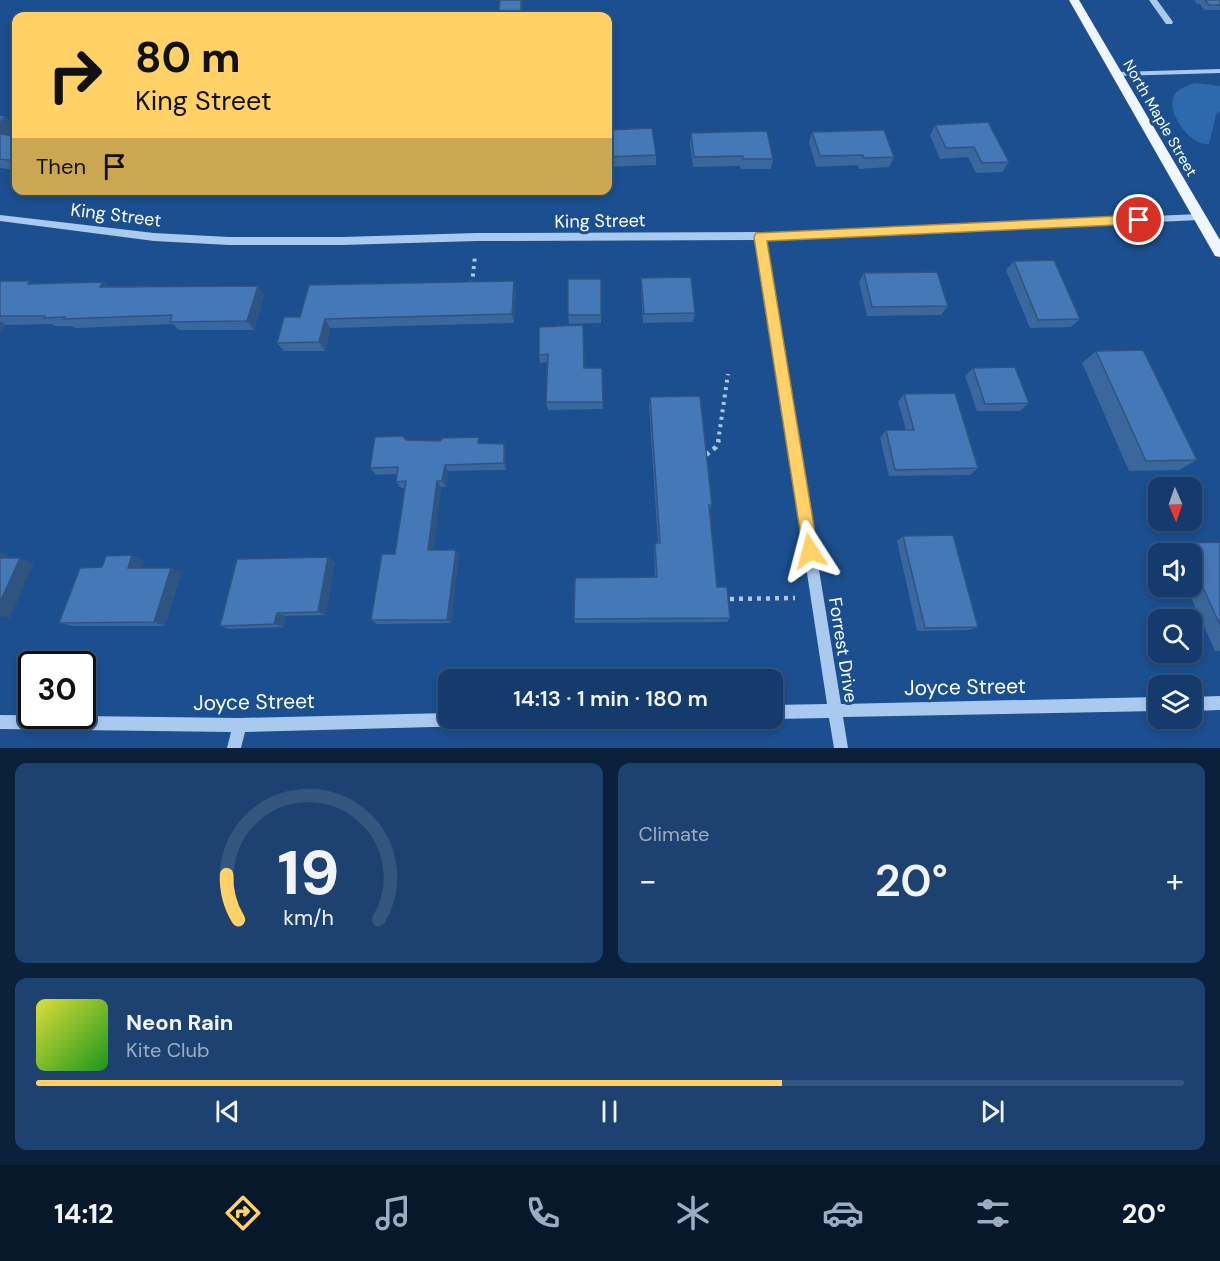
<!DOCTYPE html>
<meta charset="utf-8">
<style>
:root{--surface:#143b6b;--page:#1d4271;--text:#f1f3f6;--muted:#9dadc1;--line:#33557e;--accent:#ffd166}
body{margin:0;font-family:"DM Sans",sans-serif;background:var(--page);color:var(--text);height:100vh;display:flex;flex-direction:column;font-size:22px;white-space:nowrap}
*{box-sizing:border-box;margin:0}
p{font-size:20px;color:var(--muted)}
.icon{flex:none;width:33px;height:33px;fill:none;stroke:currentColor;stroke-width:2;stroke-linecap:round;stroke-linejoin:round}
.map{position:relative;height:748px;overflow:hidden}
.side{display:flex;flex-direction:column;gap:15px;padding:15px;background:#0b203b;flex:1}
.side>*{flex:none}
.guide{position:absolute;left:12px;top:12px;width:600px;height:183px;border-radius:12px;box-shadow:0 3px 9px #0003,0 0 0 2px var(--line);background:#ffd166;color:#111;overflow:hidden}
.needle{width:39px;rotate:178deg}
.buttons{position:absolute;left:1148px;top:477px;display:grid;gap:12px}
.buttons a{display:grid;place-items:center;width:54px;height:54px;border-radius:12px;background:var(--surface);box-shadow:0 3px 9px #0003,0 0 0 2px var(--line);font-size:30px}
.speed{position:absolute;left:18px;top:651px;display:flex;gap:12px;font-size:30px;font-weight:700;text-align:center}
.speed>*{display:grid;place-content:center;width:78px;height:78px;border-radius:50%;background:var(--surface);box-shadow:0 3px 9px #0003,0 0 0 2px var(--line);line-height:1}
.speed .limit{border:3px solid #111;border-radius:9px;background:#fff;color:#111}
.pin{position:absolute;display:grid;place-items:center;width:51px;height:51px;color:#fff;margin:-26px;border:3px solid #fff;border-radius:50%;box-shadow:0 2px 6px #0007}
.me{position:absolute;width:66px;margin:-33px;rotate:351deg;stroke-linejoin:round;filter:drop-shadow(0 0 4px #0008)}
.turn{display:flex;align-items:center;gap:21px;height:126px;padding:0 24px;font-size:27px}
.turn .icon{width:78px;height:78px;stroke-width:2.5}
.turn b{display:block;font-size:42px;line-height:51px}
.then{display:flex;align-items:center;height:57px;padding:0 24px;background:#0003;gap:12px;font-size:22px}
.big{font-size:45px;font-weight:600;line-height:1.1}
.side .widget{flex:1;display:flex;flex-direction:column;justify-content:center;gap:9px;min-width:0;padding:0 21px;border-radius:12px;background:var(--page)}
.side .dial{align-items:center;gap:0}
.dial svg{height:156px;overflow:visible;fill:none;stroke:var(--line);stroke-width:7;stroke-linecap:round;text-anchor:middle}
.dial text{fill:var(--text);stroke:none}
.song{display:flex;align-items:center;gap:18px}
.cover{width:72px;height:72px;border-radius:9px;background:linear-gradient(135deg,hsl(60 70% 55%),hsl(120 70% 35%))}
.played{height:6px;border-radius:3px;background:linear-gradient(90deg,var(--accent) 65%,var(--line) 65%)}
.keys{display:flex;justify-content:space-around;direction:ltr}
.heat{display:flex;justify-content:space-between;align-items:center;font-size:33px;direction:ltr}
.side .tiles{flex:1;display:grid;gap:15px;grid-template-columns:1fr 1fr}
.widget:last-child{grid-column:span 2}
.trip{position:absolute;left:438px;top:669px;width:345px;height:60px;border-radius:12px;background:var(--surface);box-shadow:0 3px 9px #0003,0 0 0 2px var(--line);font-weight:600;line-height:60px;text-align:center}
.menu{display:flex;height:96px;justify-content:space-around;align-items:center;background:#08182b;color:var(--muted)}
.menu .icon{width:42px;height:42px}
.menu .selected{color:var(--accent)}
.menu b{font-size:27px;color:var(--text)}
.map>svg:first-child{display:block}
</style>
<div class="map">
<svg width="1220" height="748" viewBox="0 0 1220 748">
<rect width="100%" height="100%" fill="#1b4f8f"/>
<path fill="#2e69ad" d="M1194,83l26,3v25l-4,4 -7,29c-18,3 -44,-33 -35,-48 3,-7 13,-10 20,-13z"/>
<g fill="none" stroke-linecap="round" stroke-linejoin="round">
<path stroke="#a9c9ee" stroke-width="4" stroke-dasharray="3 4.5" stroke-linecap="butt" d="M472,284l3,-28
M718,442l10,-68"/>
<path stroke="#a9c9ee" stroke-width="4.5" stroke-dasharray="4 5" stroke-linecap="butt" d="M706,455l10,-8 3,-7
M730,599l65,-1"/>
<path fill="#a9c9ee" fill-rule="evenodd" d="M1149,0h8l16,22 -1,2h-6z
M1220,69v4l-103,3 -4,-2 4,-2z
M1200,214l5,3 -5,3 -435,20 76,464 317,-7v14l-315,6 5,31h-14l-5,-30 -57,1 -1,-1 1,-13 55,-1 -71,-464 -279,1 -135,4h-113l-75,-4 -154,-20v-6l154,18 75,4h113l135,-4 300,-1z
M1220,696v14l-29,1v-14z
M448,713v5h68l-2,5 -5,2 -264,7 -4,16h-14l4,-16 -231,-3v-14l240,3z"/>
<path fill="#f0f6ff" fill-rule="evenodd" d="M1069,0h10l141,240v17l-5,-1z"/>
</g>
<path fill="#3a679d" d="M1194,0h26v10h-16l-4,-6h-3z
M0,116h4l10,11 -6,8 8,1v34l-16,-2z
M935,125l74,37 -7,10 -26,1 -8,-16 -28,2 -10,-24z
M608,130l48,25v10l-48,2z
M812,132l82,25 -5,10 -30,2 -1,-4 -42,2 -7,-25z
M691,133l82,26 -2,10h-30l-1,-3 -47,1 -3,-24z
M1014,261l66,58 -9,8 -41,1 -24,-58z
M864,273l84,33 -7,9 -74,1 -8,-34z
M641,278l54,35 -2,9 -50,1 -2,-36z
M601,279v44l-32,1 -1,-9z
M0,281l34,3 69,-2 5,5 156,8 -10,35h-75l-6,-6 -98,4 -3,-2h-17l-3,-2 -47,1 -5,10z
M516,290l-2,33 -184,5 -5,23h-41l-7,-8 23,-26z
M539,327l45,41h18l1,41 -55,1 -2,-8 1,-40 -7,1 -1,-8z
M1096,351l101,109 -18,10 -50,1 -47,-108z
M973,368l56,35 -9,8h-43l-12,-35z
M904,394l74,74 -8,7 -81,1 -9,-38 6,-8h20l-8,-28z
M650,397l62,108 -2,5 7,77 13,31 -3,4 -152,1 -1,-4 81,-42 -1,-28 1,-6h3l-9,-137z
M481,443l23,1 2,7v19l-58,1 -2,16h-5l-8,63 26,5 -8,68 -74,1 -6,-4 24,-66 10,-66h-4l-5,-6 1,-8 -21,1 -6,-7z
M903,536l75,91 -9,3 -52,1 -20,-90z
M1220,542v109h-5l-29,-65h5v-32h-19l-3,-6 14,-5z
M144,560l-3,8 40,4 -16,54h-92l-14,-3 43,-56z
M335,562l-10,53 -40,1 -2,11 -54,2 -9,-3z"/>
<path fill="#305480" d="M521,0h2l-1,16h-1z
M4,116l10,11 -11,17 -3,-3v-19z
M514,281l2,9 -2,33 -2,-9z
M103,282l9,9 -12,-4z
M258,286l6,9 -10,35 -7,-9z
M325,319l5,9 -5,23 -6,-9z
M0,321l5,4 -5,10z
M504,444l2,7v19l-2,-7z
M445,465l3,6 -2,16 -4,-6z
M437,481l4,6 -8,68 -5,-5z
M456,550l3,5 -8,68 -4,-3z
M0,553l12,4 -2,5 -10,-3z
M132,555l12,5 -5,13 -11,-5z
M328,557l7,5 -10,53 -7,-3z
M20,558l14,5 -24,55 -10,-2v-14z
M171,568l10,4 -16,54 -11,-4z
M277,613l8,3 -2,11 -9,-3z"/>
<path fill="#4478b7" stroke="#305480" stroke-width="1.5" d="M500,0h21v16h-23z
M1205,0h15v5h-11z
M988,122l21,40 -27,1 -8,-16 -28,1 -11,-23z
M652,128l4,27 -48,2v-27z
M884,130l10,27 -30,1 -1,-3 -43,1 -8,-24z
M767,131l6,28h-30v-3l-49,1 -3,-24z
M0,134l16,2v25l-16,-2z
M1054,260l26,59 -42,1 -24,-59z
M937,272l11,34 -76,1 -8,-34z
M691,277l4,36 -51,1 -3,-36z
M568,279h33v36h-33z
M0,281h30l-2,3 75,-2 -3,5 158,-1 -11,35 -77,1 2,-7 -108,4 1,-2 -21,1 1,-2h-45z
M514,281l-2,33 -187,5 -6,23 -42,1 7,-26h16l9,-32z
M583,325l1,43h18l1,34h-57l2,-48 -9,1v-28z
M1143,350l54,110 -51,1 -50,-110z
M1015,367l14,36 -44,1 -12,-36z
M955,393l23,75 -83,2 -9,-40h28l-10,-36z
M700,396l12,109h-3l8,82h10l3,31 -156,1 1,-41 82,-1 -2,-34h5l-10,-146z
M403,436l3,4 34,1 2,-3 37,-1 -1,6 26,1v19l-59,2 -3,16h-5l-9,69h28l-9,70h-76l11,-66h13l11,-73 -10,1 2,-15 -28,1 5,-31z
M953,535l25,92 -53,1 -22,-92z
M1220,542v83l-29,-64v-7h-3l-5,-11z
M132,555l-4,13h43l-17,54 -95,1 21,-55 22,-1 4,-11z
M328,557l-10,55 -41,1 -3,11 -54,2 17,-67z
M0,558h20l-20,44z"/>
<path fill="#ffd166" stroke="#a68842" stroke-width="1.5" d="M1139,215l6,5 -6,4 -372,17 51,310 -3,5 -5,3 -6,-3 -50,-319 2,-4z"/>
<g text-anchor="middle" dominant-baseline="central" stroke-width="6" stroke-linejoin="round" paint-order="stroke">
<g font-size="15" fill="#fff" stroke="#1b4f8f">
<text transform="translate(1160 118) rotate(60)">North Maple Street</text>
</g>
<g font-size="18" fill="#fff" stroke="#1b4f8f">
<text transform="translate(116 215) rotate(7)">King Street</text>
<text transform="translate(600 221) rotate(-1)">King Street</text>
<text transform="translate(843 650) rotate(81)">Forrest Drive</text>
</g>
<g font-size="21" fill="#fff" stroke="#1b4f8f">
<text transform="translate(965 687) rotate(-1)">Joyce Street</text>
<text transform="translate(254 702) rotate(-1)">Joyce Street</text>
</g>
</g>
</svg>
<div class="buttons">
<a><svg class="needle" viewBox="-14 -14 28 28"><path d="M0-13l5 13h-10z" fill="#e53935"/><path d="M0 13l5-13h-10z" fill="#9dadc1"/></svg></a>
<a><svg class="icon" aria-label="sound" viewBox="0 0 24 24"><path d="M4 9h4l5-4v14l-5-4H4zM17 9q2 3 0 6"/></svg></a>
<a><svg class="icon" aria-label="search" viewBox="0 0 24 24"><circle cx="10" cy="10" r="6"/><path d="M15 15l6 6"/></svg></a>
<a><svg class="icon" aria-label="layers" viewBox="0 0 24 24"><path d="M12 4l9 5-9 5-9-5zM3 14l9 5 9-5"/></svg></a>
</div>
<div class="speed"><div class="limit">30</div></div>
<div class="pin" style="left:1139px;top:220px;background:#d93025"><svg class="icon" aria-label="arrive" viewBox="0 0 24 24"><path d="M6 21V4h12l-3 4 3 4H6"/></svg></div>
<svg class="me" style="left:810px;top:551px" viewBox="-20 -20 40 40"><path d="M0-17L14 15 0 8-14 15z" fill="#ffd166" stroke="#fff" stroke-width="4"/></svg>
<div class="trip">14:13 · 1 min · 180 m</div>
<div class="guide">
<div class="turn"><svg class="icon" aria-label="right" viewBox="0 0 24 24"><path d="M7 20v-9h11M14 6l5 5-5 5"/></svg><div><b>80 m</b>King Street</div></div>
<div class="then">Then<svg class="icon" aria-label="arrive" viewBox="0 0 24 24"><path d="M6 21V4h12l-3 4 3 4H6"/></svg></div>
</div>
</div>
<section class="side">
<div class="tiles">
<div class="widget dial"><svg viewBox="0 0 100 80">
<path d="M14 69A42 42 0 1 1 86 69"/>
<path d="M14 69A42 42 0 0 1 8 46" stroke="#ffd166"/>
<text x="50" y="56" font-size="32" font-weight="700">19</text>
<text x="50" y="72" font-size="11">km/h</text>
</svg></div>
<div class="widget"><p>Climate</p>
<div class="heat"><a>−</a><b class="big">20°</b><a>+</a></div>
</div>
<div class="widget">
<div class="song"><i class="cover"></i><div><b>Neon Rain</b><p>Kite Club</p></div></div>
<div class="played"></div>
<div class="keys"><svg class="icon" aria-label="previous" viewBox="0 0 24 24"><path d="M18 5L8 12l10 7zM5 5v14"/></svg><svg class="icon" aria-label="pause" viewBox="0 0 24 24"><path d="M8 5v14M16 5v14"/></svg><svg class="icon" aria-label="next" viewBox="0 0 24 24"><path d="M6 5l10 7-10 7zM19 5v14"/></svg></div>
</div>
</div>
</section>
<nav class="menu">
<b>14:12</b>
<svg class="icon selected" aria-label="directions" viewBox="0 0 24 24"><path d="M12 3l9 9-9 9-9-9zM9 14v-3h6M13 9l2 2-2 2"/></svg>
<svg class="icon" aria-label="music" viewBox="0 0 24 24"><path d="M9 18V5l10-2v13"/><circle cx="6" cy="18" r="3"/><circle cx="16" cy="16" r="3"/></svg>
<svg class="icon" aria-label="phone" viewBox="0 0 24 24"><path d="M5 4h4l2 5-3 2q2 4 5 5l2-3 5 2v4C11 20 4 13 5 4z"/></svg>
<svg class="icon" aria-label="climate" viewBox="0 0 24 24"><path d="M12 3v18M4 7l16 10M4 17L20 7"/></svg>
<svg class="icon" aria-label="car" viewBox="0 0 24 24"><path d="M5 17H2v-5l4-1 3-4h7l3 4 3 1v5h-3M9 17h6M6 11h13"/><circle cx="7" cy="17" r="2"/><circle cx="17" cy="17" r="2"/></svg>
<svg class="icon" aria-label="filters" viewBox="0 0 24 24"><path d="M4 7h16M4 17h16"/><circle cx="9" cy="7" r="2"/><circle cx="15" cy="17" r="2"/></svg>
<b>20°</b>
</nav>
